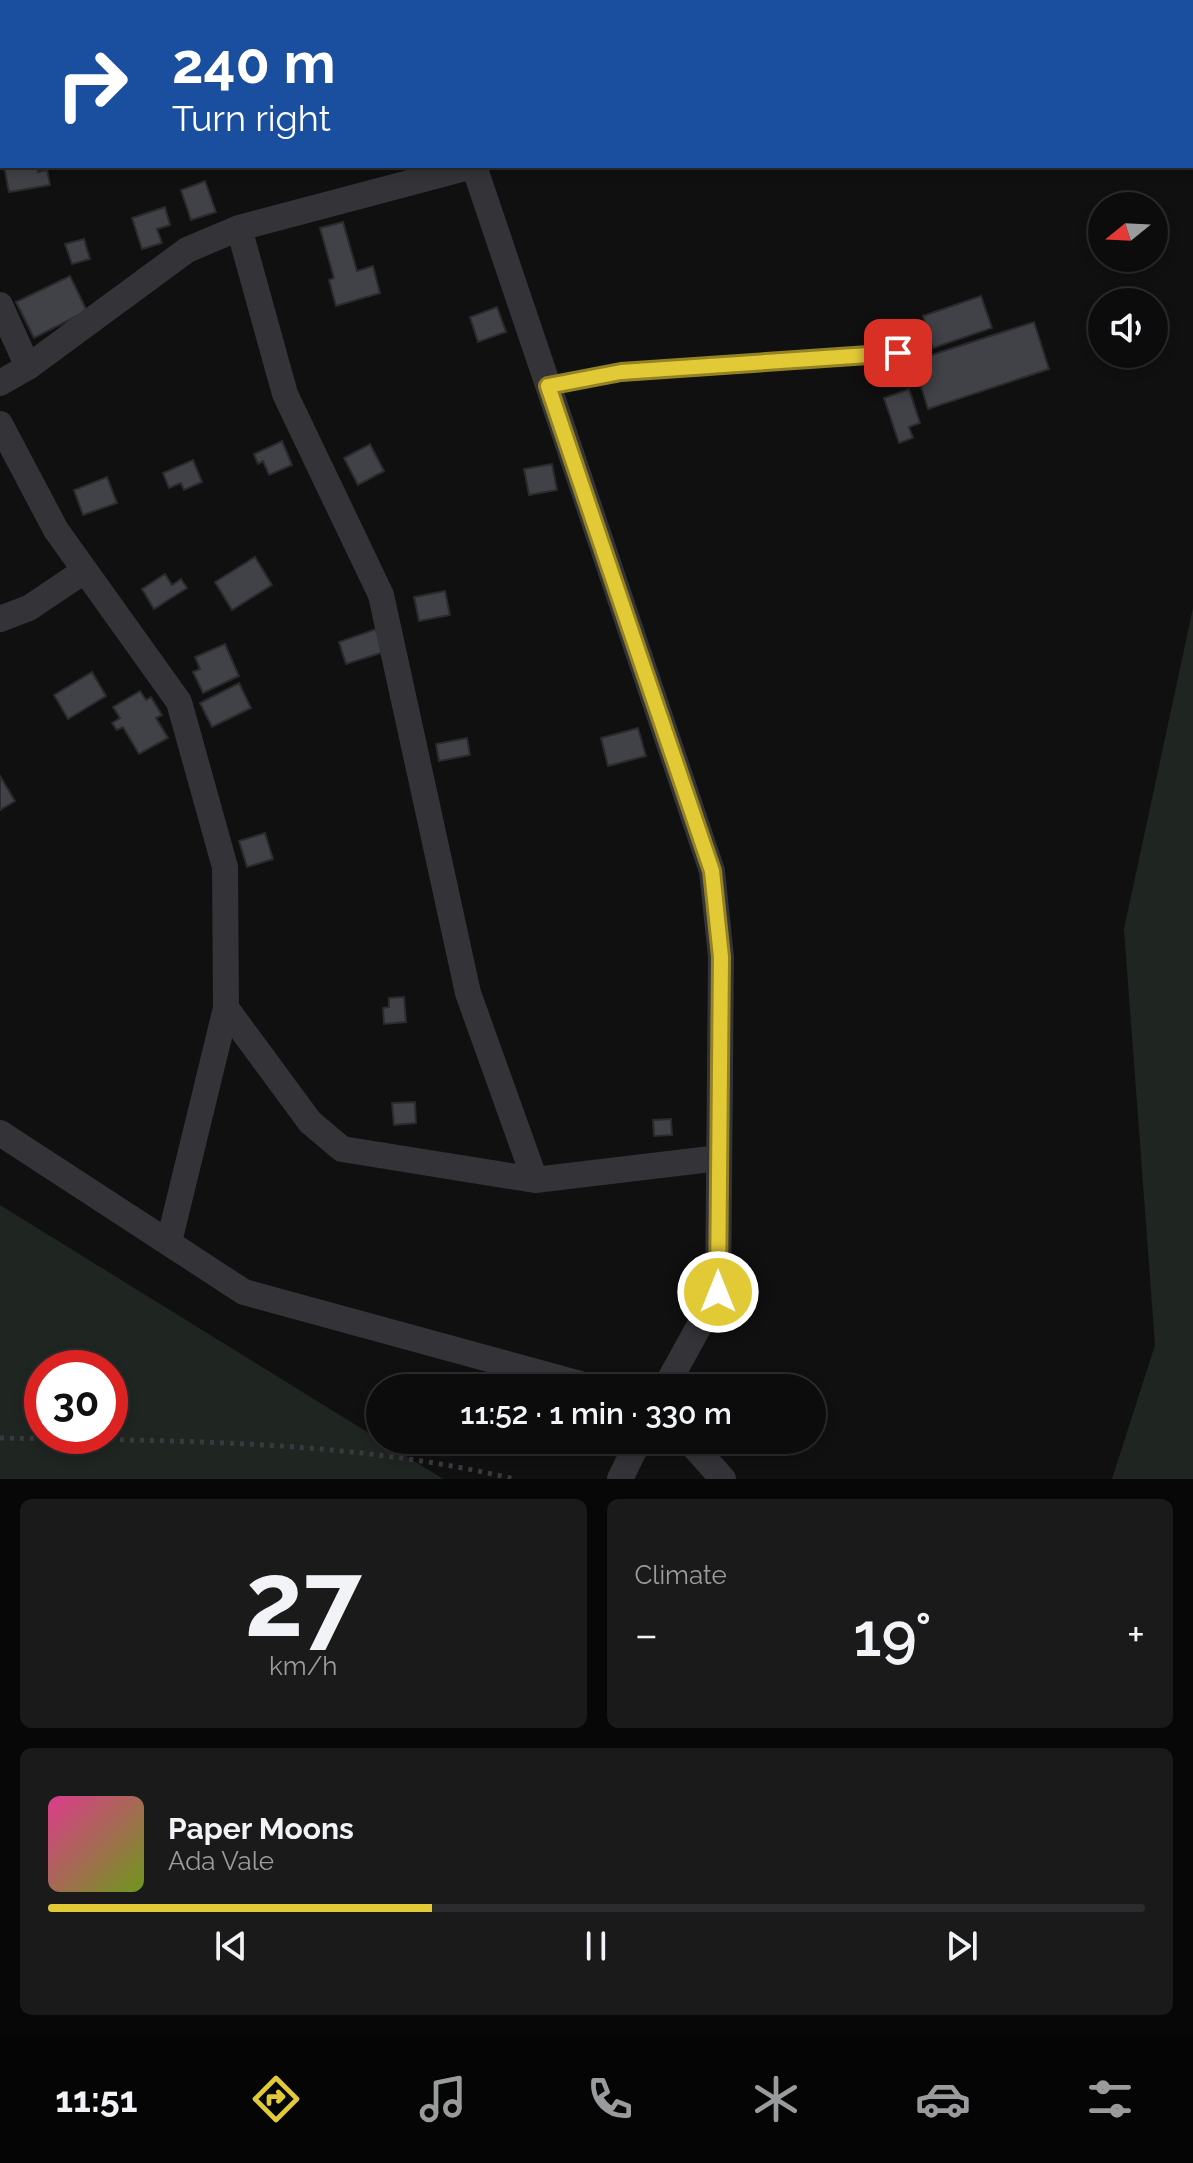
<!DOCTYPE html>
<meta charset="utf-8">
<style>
:root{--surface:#0c0c0d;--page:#1a1a1b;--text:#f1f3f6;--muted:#9a9b9d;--line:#2c2c2e;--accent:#e2ca37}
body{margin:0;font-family:Raleway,sans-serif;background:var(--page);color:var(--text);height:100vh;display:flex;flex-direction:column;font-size:30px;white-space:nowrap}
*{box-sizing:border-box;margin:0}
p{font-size:26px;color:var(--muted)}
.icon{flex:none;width:44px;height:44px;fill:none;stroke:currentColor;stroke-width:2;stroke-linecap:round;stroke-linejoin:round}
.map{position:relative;height:1479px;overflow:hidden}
.drawer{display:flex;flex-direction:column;gap:20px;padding:20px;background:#070707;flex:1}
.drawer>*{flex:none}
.hud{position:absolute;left:0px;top:0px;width:1194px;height:168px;box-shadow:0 4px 12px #0003,0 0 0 2px var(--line);background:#1a4fa0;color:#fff;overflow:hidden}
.needle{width:52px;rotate:252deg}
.fabs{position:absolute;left:1088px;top:192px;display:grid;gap:16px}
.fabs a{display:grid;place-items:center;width:80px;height:80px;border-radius:50%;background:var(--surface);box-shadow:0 4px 12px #0003,0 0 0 2px var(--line);font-size:40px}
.speed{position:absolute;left:24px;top:1350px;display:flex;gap:16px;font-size:40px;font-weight:700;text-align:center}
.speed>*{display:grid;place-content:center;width:104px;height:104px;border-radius:50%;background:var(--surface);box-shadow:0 4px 12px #0003,0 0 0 2px var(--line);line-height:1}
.speed .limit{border:12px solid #d22;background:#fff;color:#111}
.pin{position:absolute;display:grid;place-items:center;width:68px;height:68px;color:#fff;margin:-34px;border-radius:16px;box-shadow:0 4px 12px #0006}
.me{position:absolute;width:88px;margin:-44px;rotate:0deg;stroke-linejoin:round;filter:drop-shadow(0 0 6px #0008)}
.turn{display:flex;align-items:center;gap:28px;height:168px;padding:0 40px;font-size:36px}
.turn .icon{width:104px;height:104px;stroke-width:2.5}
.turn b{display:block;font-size:56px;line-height:68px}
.big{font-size:60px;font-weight:600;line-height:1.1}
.drawer .tile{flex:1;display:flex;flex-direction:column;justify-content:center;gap:12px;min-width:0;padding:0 28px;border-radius:12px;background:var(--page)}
.drawer .dial{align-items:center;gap:0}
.dial b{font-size:104px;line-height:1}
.song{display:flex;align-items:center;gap:24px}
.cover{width:96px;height:96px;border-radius:12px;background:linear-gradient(135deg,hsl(330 70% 55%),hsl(80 70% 35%))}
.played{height:8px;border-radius:4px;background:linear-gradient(90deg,var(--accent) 35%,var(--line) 35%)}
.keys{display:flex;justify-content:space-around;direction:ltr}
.heat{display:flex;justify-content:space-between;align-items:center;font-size:44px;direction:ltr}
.drawer .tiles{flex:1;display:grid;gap:20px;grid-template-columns:1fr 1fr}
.tile:last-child{grid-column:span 2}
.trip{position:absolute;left:366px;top:1374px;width:460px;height:80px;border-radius:40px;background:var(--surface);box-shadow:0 4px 12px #0003,0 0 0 2px var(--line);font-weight:600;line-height:80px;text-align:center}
.tab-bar{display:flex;height:128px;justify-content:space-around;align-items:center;background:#050505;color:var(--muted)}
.tab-bar .icon{width:56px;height:56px}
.tab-bar .current{color:var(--accent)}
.tab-bar b{font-size:36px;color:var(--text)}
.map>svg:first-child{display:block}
</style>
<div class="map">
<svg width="1193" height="1479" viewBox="0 0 1193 1479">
<rect width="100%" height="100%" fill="#101011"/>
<path fill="#1f2521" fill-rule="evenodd" d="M1193,608v871h-81l43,-134 -31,-416z
M0,1205l380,235 63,39h-443zM42,1368h68v68h-68z"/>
<path fill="#414247" stroke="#2b2a2d" stroke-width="2" d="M4,166h33l1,6 9,-2 3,15 -41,7z
M205,181l11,31 -25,8 -10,-30z
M165,207l5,18 -13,4 5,14 -20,6 -10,-31z
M343,222l14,49 16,-5 7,27 -44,13 -7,-26 5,-2 -14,-50z
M84,239l6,20 -18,5 -7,-20z
M70,276l17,35 -53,27 -18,-36z
M981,296l11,32 -59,20 -10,-32z
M497,307l9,25 -28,10 -8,-25z
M1034,322l15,47 -121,40 -15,-48z
M909,389l11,34 -11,4 4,11 -14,5 -15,-45z
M282,441l10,24 -23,10 -6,-14 -5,3 -4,-10z
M370,444l14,27 -26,14 -14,-27z
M193,460l9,22 -18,8 -3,-7 -12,5 -6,-15z
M552,464l5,26 -28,5 -5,-26z
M107,477l10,26 -34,12 -9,-25z
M255,557l17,28 -40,25 -17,-28z
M165,574l7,11 9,-6 6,9 -33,21 -12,-20z
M445,591l5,24 -31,6 -5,-24z
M376,629l8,23 -38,12 -7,-22z
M225,644l14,32 -36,17 -10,-21 7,-3 -5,-12z
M92,672l14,24 -38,23 -14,-24z
M239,683l12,25 -39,19 -12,-24z
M140,691l6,9 5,-3 11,18 -6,3 12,20 -29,16 -16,-27 -6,3 -5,-7 8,-5 -7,-11z
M638,728l8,28 -38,10 -7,-28z
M467,738l3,17 -31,6 -3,-17z
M0,776l15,25 -15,9z
M265,833l8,26 -26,8 -8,-26z
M404,997l2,25 -22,2 -1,-16 6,-1v-9z
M415,1102l1,21 -22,2 -2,-22z
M671,1119l1,16 -18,1 -1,-16z"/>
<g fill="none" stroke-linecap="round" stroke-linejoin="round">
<path stroke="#393a3f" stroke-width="5" stroke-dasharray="4 6" stroke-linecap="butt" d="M0,1438c171,3 347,1 514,41"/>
<path stroke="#333338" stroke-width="12" d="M548,386l73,-14 277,-19"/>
<path stroke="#333338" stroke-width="26" d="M418,0l1,2
M474,166l238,705 9,86 -3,335 -53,96
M239,228l46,166 96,201 87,398 67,187
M0,305l28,62
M0,383l28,-16 159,-117 52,-22 234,-62
M0,424l56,106 123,172 46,165 1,141 -57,234
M0,619l29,-11 55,-37
M226,1008l84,114 32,27 193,31 184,-22
M0,1133l244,159 351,96
M688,1440l35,39
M620,1479l19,-39"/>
</g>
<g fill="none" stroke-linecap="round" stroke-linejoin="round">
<defs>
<path id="route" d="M718,1292l3,-335 -9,-86 -164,-485 73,-14 277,-19"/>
</defs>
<use href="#route" stroke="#938324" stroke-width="20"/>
<use href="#route" stroke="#e2ca37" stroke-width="14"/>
</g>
</svg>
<div class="fabs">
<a><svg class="needle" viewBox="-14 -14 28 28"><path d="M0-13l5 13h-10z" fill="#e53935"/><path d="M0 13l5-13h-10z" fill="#9a9b9d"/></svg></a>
<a><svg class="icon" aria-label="sound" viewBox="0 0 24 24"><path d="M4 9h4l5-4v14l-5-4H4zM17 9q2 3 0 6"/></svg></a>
</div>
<div class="speed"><div class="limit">30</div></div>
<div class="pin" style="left:898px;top:353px;background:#d93025"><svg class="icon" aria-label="arrive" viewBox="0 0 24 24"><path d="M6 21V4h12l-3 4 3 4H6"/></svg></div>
<svg class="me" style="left:718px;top:1292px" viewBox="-20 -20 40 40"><circle r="17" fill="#e2ca37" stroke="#fff" stroke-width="3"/><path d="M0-11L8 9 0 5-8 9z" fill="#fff"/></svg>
<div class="trip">11:52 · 1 min · 330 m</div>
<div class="hud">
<div class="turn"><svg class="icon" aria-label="right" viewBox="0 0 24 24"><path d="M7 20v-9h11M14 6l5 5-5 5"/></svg><div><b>240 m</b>Turn right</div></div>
</div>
</div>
<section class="drawer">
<div class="tiles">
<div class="tile dial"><b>27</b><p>km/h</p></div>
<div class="tile"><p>Climate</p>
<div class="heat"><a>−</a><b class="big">19°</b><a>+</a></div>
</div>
<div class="tile">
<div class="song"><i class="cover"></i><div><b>Paper Moons</b><p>Ada Vale</p></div></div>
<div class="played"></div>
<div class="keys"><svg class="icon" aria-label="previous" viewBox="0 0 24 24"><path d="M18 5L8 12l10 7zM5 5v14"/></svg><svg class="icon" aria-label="pause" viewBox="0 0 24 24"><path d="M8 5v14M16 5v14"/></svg><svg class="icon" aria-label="next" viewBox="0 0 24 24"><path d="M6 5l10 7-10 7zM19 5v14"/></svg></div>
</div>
</div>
</section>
<nav class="tab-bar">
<b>11:51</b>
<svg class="icon current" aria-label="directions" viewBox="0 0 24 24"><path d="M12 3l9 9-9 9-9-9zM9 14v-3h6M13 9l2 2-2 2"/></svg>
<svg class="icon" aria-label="music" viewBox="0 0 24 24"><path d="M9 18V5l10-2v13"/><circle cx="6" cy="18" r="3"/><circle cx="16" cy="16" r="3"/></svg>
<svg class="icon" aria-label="phone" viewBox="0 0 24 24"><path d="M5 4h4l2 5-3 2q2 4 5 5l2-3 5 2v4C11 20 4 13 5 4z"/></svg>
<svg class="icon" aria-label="climate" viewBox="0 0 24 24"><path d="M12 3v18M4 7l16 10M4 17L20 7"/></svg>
<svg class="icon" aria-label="car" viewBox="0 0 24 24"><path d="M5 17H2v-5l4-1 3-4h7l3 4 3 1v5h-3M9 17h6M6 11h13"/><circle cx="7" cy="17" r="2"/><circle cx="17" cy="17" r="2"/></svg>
<svg class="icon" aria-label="filters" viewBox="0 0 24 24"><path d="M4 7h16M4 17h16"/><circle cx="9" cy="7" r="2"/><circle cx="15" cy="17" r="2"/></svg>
</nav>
